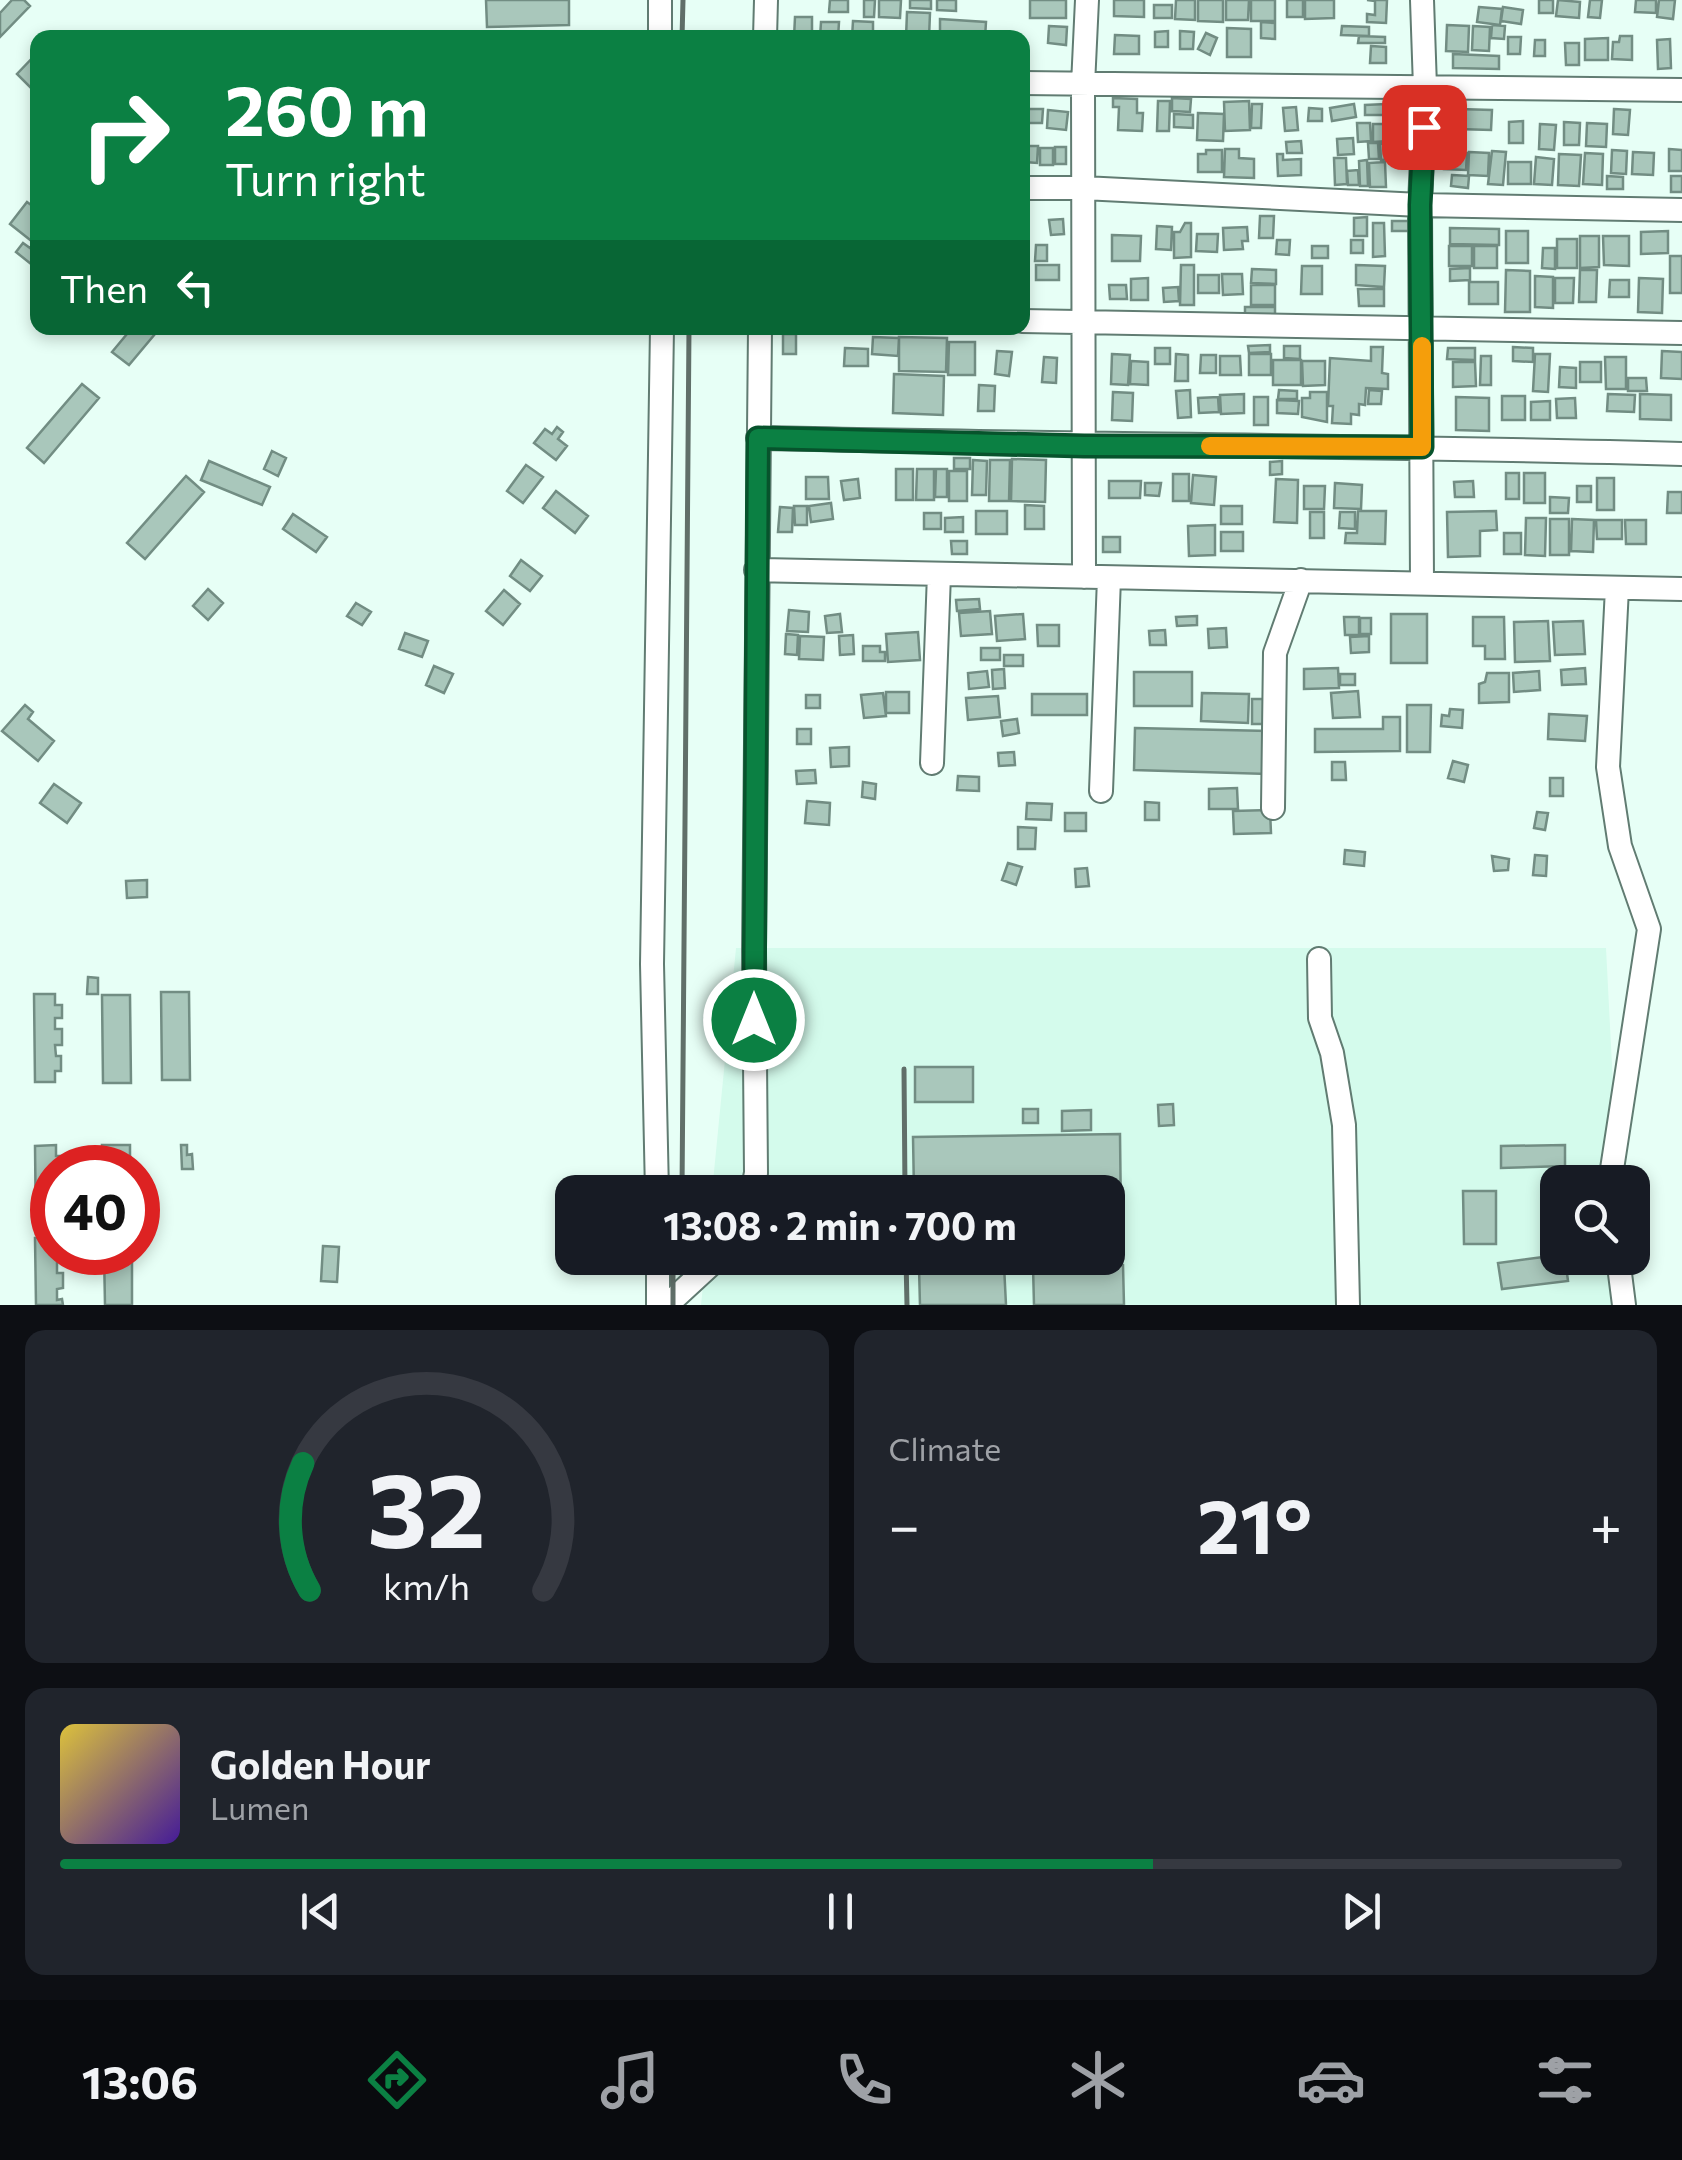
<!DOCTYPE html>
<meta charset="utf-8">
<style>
:root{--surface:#171b24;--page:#20242c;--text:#f1f3f6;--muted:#9ea1a6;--line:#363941;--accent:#0b8043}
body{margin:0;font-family:Commissioner,sans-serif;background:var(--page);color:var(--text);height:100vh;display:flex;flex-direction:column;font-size:38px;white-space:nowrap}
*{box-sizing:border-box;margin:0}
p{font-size:32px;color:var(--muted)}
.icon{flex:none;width:55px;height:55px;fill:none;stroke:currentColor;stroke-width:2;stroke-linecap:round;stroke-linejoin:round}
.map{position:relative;height:1305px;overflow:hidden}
.drawer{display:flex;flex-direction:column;gap:25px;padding:25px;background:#0d0f14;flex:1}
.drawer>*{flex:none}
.banner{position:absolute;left:30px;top:30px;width:1000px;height:305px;border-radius:20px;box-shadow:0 5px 15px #0003;background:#0b8043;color:#fff;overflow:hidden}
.buttons{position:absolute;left:1540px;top:1165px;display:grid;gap:20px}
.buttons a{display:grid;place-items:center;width:110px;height:110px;border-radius:20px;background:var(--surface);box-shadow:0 5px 15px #0003;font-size:50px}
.speed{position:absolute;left:30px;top:1145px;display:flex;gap:20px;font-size:50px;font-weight:700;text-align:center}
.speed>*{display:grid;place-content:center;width:130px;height:130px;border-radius:50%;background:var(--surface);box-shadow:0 5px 15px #0003;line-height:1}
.speed .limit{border:15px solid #d22;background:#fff;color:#111}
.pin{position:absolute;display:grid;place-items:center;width:85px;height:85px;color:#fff;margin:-42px;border-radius:20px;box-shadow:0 5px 15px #0006}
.me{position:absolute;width:110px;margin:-55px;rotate:0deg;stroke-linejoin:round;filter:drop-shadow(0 0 8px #0008)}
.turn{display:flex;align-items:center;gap:35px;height:210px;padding:0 30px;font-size:45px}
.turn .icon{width:130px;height:130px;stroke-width:2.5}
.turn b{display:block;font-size:70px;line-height:85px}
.then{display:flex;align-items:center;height:95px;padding:0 30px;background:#0003;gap:20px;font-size:38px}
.big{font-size:75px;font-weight:700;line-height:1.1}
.drawer .card{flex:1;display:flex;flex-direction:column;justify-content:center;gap:15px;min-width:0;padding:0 35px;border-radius:20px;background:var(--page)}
.drawer .dial{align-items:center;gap:0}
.dial svg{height:260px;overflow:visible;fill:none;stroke:var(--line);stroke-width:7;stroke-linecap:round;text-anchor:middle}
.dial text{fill:var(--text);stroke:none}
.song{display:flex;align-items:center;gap:30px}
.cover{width:120px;height:120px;border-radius:15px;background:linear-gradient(135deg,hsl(50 70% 55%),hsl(260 70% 35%))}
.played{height:10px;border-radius:5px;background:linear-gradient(90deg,var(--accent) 70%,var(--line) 70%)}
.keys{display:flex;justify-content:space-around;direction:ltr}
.heat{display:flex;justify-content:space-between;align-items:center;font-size:55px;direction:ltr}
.drawer .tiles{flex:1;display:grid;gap:25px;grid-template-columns:1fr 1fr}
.card:last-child{grid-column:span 2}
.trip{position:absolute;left:555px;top:1175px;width:570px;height:100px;border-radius:20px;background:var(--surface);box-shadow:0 5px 15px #0003;font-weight:700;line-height:100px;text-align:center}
.menu{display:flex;height:160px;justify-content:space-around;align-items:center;background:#090b0e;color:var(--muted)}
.menu .icon{width:70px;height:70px}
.menu .selected{color:var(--accent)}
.menu b{font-size:45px;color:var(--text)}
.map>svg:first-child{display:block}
</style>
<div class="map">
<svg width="1682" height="1305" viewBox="0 0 1682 1305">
<rect width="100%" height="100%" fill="#e7fff6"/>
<path fill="#d4fbec" d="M736,948h870l12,234h-60v76h63l3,47h-923l5,-47h402v-66h-396z"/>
<path fill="#a9c7bb" stroke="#728d83" stroke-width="2.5" d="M12,0h12l6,6 -30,31v-24z
M486,0h83v25l-82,2z
M830,0h18v12h-19z
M864,0h11l-1,17h-10z
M879,0h22l-1,18 -21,-1z
M910,0h21v9l-21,-1z
M937,0h19v11l-19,-1z
M1030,0h36v18h-36z
M1114,0h30v17l-30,-1z
M1176,0h19v20l-20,-1z
M1198,0h25v22l-25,-1z
M1226,0h23l-1,20h-22z
M1251,0h24v21h-24z
M1287,0h16v17h-16z
M1305,0h29v18l-29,1z
M1387,0l-1,23 -19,-1v-8l8,1v-14l-8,-1z
M1539,0h14v13h-14z
M1558,0l22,2 -1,16 -23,-2z
M1590,0h12l-2,18 -12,-1z
M1636,0h20v13l-21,-1z
M1659,0h16l-2,19 -16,-2z
M1154,5h18v13h-18z
M1479,7l23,2 -2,16 -23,-3z
M1503,7l20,3 -2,14 -20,-3z
M907,12l23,1 -1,25h-23z
M795,17h17v21h-18z
M940,19l46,3 -1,16h-45z
M853,21l20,1v16h-21z
M821,22h18l-1,16h-18z
M1261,22l14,1v16l-14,-1z
M1447,25l22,1 -1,26 -22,-1z
M1492,25l13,1 -1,13 -13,-1z
M1049,26l18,1 -1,18 -18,-2z
M1342,26l27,1v9l-28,-1z
M1473,26l17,1 -1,24 -17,-1z
M1227,28l24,1v28h-24z
M1168,31v16h-13v-15z
M1180,31l14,1 -1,17h-13z
M1206,33l11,5 -7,17 -12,-6z
M1115,35l24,1v18h-25z
M1359,36l26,1v6h-27z
M1620,36h12v24l-20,-1 1,-17h6z
M1508,37h13l-1,17h-12z
M1608,38v22h-23v-21z
M1670,39l1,29 -13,1 -1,-29z
M1535,40h10v16h-11z
M1565,43h14v22h-13z
M1371,46l15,1v16h-16z
M38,52v27l-8,8 -13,-13z
M1453,54l46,2v13l-46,-1z
M1113,98l24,1v14h6l-1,18 -24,-1 1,-23h-6z
M1172,98l19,1 -1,13 -18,-1z
M1158,101h12l-1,30h-12z
M1249,101l1,29 -25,1 -1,-29z
M1252,104h10l-1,24h-10z
M1354,104l2,13 -24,4 -2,-13z
M1386,104l1,11h-22v-10z
M1296,107l2,23 -13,1 -2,-23z
M1309,108l13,1v12h-14z
M1027,109h16l-1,14h-15z
M1458,109l34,1 -1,20 -34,-1z
M1614,109l16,1 -2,25 -15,-1z
M1048,110l20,2 -2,18 -19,-2z
M1198,113l26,1 -1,27 -26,-1z
M1174,114l19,1v13l-19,-1z
M1523,121v22h-14v-21z
M1564,122l16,1 -1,22h-15z
M1357,123h13l1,18 -13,1z
M1587,123l20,1 -1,23 -20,-1z
M1373,124h15l1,17 -16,1z
M1540,124l16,1 -2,25 -15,-1z
M1353,138l1,16 -16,1 -1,-16z
M1301,141l1,12h-15l-1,-11z
M1368,143h10l1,16h-10z
M1392,143l1,16 -12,1 -1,-16z
M1025,146h13l-1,17 -12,-1z
M1055,147h11v17h-11z
M1040,148h13v17h-13z
M1225,149h14v9l15,1v19l-30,-1z
M1669,149l13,1v21h-13z
M1206,150h16v22h-24v-18h8z
M1612,150l15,1 -1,23 -15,-1z
M1492,151l14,1 -3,33 -15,-1z
M1445,152l22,1 -1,17 -22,-1z
M1469,152l20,1 -1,23 -20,-1z
M1633,152l21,1 -1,22 -21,-1z
M1585,153l18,1 -1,31 -19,-1z
M1277,154h6v6l18,-1v16l-23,1z
M1559,154l22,1 -2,31 -21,-1z
M1536,157l18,2 -2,26 -18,-1z
M1334,158h12l1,26 -12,1z
M1367,160l1,26h-8l-1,-25z
M1385,162l1,25h-16l-1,-24z
M1508,162h23v22h-23z
M1358,170l1,15h-11l-1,-14z
M1452,175l17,1 -1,12 -17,-2z
M1607,176l16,1v12h-16z
M1671,176h11v16h-11z
M27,202l11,8 -2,58 -20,-16 7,-9 7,5 4,-5 -24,-19z
M1260,216h14l-1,22h-14z
M1367,217v19h-13v-18z
M1063,219l1,15 -13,1 -2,-15z
M1392,221h18v10h-18z
M1185,223h6v34l-17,1v-26h6z
M1373,223h11l1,33 -12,1z
M1157,226l15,1 -1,23 -15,-1z
M1247,227l1,14h-6l1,8 -19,1 -1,-22z
M1450,228l49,1v16l-49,-1z
M1506,231h22v32h-22z
M1668,231v22l-27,1v-22z
M1197,234h21l-1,18 -21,-1z
M1112,235l29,1 -1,25h-28z
M1580,236h19v31l-19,1z
M1603,236h26v30l-25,-1z
M1557,239h20v29h-20z
M1277,240h13l-1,15 -13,-1z
M1351,240h12v13h-12z
M1036,245h11v16h-12z
M1312,246h16v12h-16z
M1449,246h23v20h-23z
M1474,246h23v22h-23z
M1543,248h12v21l-13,-1z
M1670,256h12v37h-12z
M1036,265h23v15h-23z
M1181,265h13v40h-14z
M1356,265l29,1 -1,21 -28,-2z
M1302,266h20v28h-21z
M1470,268v12l-20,1v-12z
M1252,269l24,1v14l-25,-1z
M1506,270l24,1v41h-25z
M1580,270h17l-1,32h-17z
M1222,274h20l1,20 -20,1z
M1198,275h21v18h-21z
M1535,276l18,1v31l-18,-1z
M1148,278v22h-17v-21z
M1555,278h19l-1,25h-18z
M1639,278l24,1 -1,34 -24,-1z
M1610,280h19v17h-20z
M1469,282h29v22h-29z
M1109,285h17l1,14h-17z
M1251,285h24v20h-24z
M1178,287l1,14 -15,1 -1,-14z
M1358,289h26v17h-25z
M1245,307h30v14h-30z
M132,328h28l-31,37 -17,-13z
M783,334h13v20h-13z
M873,337l26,1 -1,18 -26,-2z
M899,337l48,1 -1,34 -47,-1z
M949,342h26v33h-27z
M1270,345v7l-21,1 -1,-7z
M1284,346h16v13l-16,-1z
M1371,347h12l-1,26 6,1v15l-22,-1 -1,17 -6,-1v11l-8,-1v10l-19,-1 1,-17h-5l2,-48 41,3z
M1513,347l20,1v14l-20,-1z
M845,348l23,1v17h-24z
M1155,348h15v16h-15z
M1448,348h27v12l-28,-1z
M997,351l15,1 -3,24 -14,-2z
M1662,351l20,1v27l-21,-1z
M1112,354l18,1 -2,30 -17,-1z
M1176,354l12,1v26h-13z
M1249,354h22v21h-22z
M1535,354h15l-2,38 -15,-1z
M1201,355h15v18h-16z
M1220,356h20l1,19h-21z
M1481,356h10v29h-11z
M1044,357l13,1 -1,25 -14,-1z
M1605,357h21v32h-20z
M1273,360h28v25h-28z
M1131,361l17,1v23l-18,-1z
M1302,361h23v24l-22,1z
M1453,362h22l1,24 -23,1z
M1580,362h21v20h-21z
M1560,367l16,1v20l-17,-1z
M894,374l50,2 -1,39 -50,-2z
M1628,378h18l1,13h-19z
M82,384l17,14 -55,65 -17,-15z
M979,385l16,1 -1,25h-16z
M1190,390l1,27 -13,1 -2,-27z
M1279,390l18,1v8h-19z
M1369,390l13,1 -1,13h-13z
M1113,392l20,1 -1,28 -20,-1z
M1310,392h17v30l-25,-5v-19h8z
M1244,394v19l-23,1 -1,-19z
M1608,394l27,1 -1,17 -27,-1z
M1640,394l31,1v25l-31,-1z
M1502,396h23v24h-23z
M1218,397l1,15 -20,1 -1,-15z
M1254,397h14v28h-14z
M1456,397l33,1v33l-33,-1z
M1575,398l1,20h-19l-1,-19z
M1277,400l22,1 -1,13 -21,-1z
M1550,401v19h-19v-18z
M557,427l6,5 -5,7 9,7 -11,14 -22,-17 11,-14 7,5z
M272,451l14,7 -8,18 -14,-7z
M954,458h16v11h-16z
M1012,459l34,1 -1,42 -34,-1z
M973,460l14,1 -1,34h-14z
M990,460h20l-1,41h-20z
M209,461l61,26 -8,18 -61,-25z
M1282,461v13l-12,1v-13z
M526,465l17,12 -20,26 -16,-12z
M896,469h17v31h-17z
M917,469h17v31h-18z
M936,469h11v28h-12z
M949,471h18v30h-18z
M1506,473h13v26h-13z
M1524,473h21v30h-21z
M1173,474h16v27h-16z
M1193,475l23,2 -2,28 -23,-2z
M186,476l18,16 -59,67 -18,-16z
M806,477h22l1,22h-23z
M1597,478h17v32h-17z
M858,479l2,19 -16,2 -3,-19z
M1276,479l22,1 -1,43 -23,-1z
M1109,481h32l-1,17h-31z
M1473,481l1,16h-19l-1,-15z
M1145,483h16l-2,13 -14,-1z
M1335,483l27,2 -1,24 -27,-1z
M1304,486h21l-1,23h-20z
M1577,486h14v16h-14z
M556,491l32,25 -13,17 -32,-25z
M1668,492h14v21h-15z
M1550,497l19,1 -1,15h-18z
M831,503l2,16 -22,3 -2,-16z
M1025,505l19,1v23h-19z
M794,506h13v19h-12z
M1221,506h21v18h-21z
M780,507l13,1 -1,24h-14z
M976,511h31v23h-31z
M1358,511h28l-1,33 -40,-1 1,-10h11z
M1496,511l1,19 -17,1v25l-32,1 -1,-45z
M1310,512h14v26h-14z
M1340,512h15v17l-16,-1z
M924,513h17v16h-17z
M293,514l34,23 -11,15 -33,-23z
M963,517v15h-18v-14z
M1526,518h20l-1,38 -20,-1z
M1550,519h19v36h-19z
M1572,519l22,1 -1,32 -22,-1z
M1596,520h26v19h-25z
M1625,520h21v24h-20z
M1215,525v30l-26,1 -1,-30z
M1221,532h22v19h-22z
M1504,533h17v21h-17z
M1103,537h17v15h-17z
M951,541h16v13h-15z
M521,560l21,16 -12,15 -20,-15z
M208,589l15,14 -15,17 -15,-14z
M504,590l16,14 -17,21 -17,-14z
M979,599l1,10 -23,2 -1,-11z
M356,603l15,9 -9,13 -15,-9z
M789,610l20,2 -1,20 -21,-1z
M990,611l2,23 -31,2 -2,-23z
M840,614l2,18 -15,1 -2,-17z
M1023,614l2,25 -28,2 -2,-25z
M1391,614h36v49h-36z
M1197,616v9l-20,1 -1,-9z
M1344,617h15v18h-14z
M1473,617h31l1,42h-20v-13h-12z
M1360,618h11v16h-11z
M1548,621l2,40 -35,1 -1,-40z
M1583,621l2,33 -30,1 -2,-33z
M1037,625h22v21h-21z
M1226,628l1,19 -18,1 -1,-19z
M1165,630l1,15h-16l-1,-14z
M918,632l2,28 -32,2 -2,-28z
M405,633l23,8 -6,16 -23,-8z
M786,634l12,1 -1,20 -12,-1z
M853,635l1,19 -14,1 -1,-19z
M800,636l24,1 -1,23 -24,-1z
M1369,636v16l-18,1 -1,-16z
M863,646h17v6h5v9h-22z
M981,648h19v12h-19z
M1004,655h19v11h-19z
M434,666l19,8 -9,19 -18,-8z
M1338,668l1,20 -35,1v-20z
M1585,668l1,16 -24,1 -1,-15z
M1004,669l1,19 -12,1 -1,-19z
M987,671l2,16 -20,2 -1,-16z
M1539,671l1,19 -26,2 -1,-19z
M1134,672h58v34h-58z
M1487,673h22v29l-30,1v-19l6,-2z
M1340,674h15v11h-15z
M1358,691l2,26 -27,1 -2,-25z
M886,692h23v21h-23z
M883,693l3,23 -22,2 -3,-23z
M1202,693l47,1 -1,29 -47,-2z
M1032,694h55v21h-55z
M806,695h14v13h-14z
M998,696l2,21 -32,3 -2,-22z
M1252,699h18v25h-18z
M25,705l8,7 -5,7 26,22 -16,20 -36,-30z
M1407,705h24l-1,47h-23z
M1450,709l13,1 -1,18 -21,-2 1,-11 7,1z
M1549,714l38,2 -2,25 -37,-2z
M1383,717h17v34l-85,1v-23h68z
M1017,719l2,14 -16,3 -2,-15z
M1135,728l134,3 -1,43 -134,-4z
M797,729h14v15h-14z
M849,747v19l-18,1 -1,-19z
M1014,752l1,13 -16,1 -1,-13z
M1453,761l15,4 -4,17 -16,-4z
M1332,762h13l1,18h-14z
M815,770l1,13 -19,1 -1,-13z
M958,776l21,1v14l-22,-1z
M1550,778h13v18h-13z
M863,782l13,2 -1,15 -13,-2z
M54,784l27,19 -14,20 -27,-20z
M1237,788l1,21h-29v-20z
M807,801l23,2 -1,22 -24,-2z
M1145,802l14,1v17h-14z
M1027,803l25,1 -1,16 -25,-1z
M1270,810l1,23 -37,1 -1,-23z
M1537,812l11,1 -3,17 -11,-2z
M1065,813h21v18h-21z
M1018,827l18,1 -1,21h-17z
M1345,850l20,2 -1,14 -20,-2z
M1535,855l12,1 -1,20 -13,-1z
M1492,856l17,3 -1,11 -14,1z
M1008,863l14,4 -6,18 -14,-5z
M1087,868l2,18 -13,1 -1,-18z
M147,880v17l-20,1 -1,-17z
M88,977l10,1v16h-11z
M161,992h28l1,88h-28z
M34,994h21v11h7v13h-7v11h7v16h-7l1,11h5v15h-6v11h-20z
M102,995h28l1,88h-28z
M915,1067h58v35h-58z
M1173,1104l1,21 -15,1 -1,-21z
M1023,1109h15v14h-15z
M1091,1110v20l-29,1v-20z
M1120,1134l1,86 -13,1v-29h-194l-1,-55z
M56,1145v11h7v12h-11v65l-16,1 -1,-88z
M102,1145h28v23h-27z
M181,1145h6v10l5,-1 1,15h-11z
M1565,1145v21l-64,2v-22z
M1463,1191h33v53h-32z
M52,1237v15h11l1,10h-7v11h6v15l-6,1v11l5,-1 1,6h-27l-1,-67z
M323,1246l16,1 -2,35 -16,-1z
M104,1252h28v53h-27z
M1558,1255l7,3 3,23 -66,8 -4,-26z
M1004,1265l2,40h-86l-1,-38z
M1123,1265l1,40h-90l-1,-39z"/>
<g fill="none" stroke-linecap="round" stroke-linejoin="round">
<defs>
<path id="minor" d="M660,0v38
M765,38l1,-38
M1022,83l660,7
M1022,188h61l337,17 262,5
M1022,321l660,12
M758,438c308,7 616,7 924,16
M756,570l926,19
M1084,577l-1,-492 4,-85
M1422,582l-2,-377 5,-118 -3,-87
M932,763l7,-189
M1101,791l8,-213
M1273,808l2,-155 26,-73
M1319,959l1,59 12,35 12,72 4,180
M1610,1182l39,-253 -29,-83 -12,-79 9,-179
M657,1192l-5,-228 10,-636
M752,1192l4,-19 -2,-223 6,-622
M1618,1258l6,47
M658,1305v-47
M667,1305l51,-47"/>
</defs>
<use href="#minor" stroke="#617c72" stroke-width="26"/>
<use href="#minor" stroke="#fff" stroke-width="22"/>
<path stroke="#606f69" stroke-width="5" d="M682,38l1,-38
M904,1069l1,123
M682,1192l7,-864
M906,1258l1,47
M673,1305v-47"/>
</g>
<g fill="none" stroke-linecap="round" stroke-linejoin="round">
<defs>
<path id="route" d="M754,1020l4,-582 326,8 338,1 -2,-242 4,-78"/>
</defs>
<use href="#route" stroke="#07532c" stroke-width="25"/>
<use href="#route" stroke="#0b8043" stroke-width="18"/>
<path stroke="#f59e0b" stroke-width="18" d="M1210,446l212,1v-101"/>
</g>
</svg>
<div class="buttons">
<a><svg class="icon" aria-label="search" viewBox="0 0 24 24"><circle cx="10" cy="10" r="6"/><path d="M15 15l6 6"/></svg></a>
</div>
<div class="speed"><div class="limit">40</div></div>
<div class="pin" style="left:1424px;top:127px;background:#d93025"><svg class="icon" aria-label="arrive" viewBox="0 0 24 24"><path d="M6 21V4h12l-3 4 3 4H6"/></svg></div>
<svg class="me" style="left:754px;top:1020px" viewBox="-20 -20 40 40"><circle r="17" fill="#0b8043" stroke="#fff" stroke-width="3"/><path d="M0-11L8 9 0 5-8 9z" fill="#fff"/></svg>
<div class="trip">13:08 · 2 min · 700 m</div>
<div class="banner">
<div class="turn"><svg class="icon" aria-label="right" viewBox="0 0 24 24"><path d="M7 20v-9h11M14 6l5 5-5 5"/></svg><div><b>260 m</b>Turn right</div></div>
<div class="then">Then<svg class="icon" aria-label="left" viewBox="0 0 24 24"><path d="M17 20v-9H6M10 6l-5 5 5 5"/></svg></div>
</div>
</div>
<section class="drawer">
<div class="tiles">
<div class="card dial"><svg viewBox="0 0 100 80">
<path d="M14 69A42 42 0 1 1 86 69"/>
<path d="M14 69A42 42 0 0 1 12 30" stroke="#0b8043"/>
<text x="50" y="56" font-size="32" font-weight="700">32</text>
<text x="50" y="72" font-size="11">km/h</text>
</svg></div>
<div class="card"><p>Climate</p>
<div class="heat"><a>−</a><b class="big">21°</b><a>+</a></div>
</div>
<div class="card">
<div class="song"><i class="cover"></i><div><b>Golden Hour</b><p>Lumen</p></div></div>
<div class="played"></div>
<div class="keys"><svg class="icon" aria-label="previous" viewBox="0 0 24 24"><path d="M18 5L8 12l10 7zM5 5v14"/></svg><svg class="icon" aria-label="pause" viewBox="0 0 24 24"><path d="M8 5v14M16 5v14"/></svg><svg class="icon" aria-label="next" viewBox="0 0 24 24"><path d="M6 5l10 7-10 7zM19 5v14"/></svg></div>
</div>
</div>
</section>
<nav class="menu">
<b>13:06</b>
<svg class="icon selected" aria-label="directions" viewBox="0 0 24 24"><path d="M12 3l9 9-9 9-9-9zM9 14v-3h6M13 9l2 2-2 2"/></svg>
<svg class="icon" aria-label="music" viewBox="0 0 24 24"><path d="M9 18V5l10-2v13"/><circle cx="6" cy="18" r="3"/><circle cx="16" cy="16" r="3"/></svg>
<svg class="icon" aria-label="phone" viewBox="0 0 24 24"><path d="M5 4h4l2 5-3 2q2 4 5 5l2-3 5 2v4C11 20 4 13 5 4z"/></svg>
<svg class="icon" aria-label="climate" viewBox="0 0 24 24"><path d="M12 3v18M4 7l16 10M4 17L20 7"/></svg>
<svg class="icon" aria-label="car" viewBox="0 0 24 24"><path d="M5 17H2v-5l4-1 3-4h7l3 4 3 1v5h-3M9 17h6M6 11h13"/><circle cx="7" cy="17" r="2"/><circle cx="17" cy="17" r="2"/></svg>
<svg class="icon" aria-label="filters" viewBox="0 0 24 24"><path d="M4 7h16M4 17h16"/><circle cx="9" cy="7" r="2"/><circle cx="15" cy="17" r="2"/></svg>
</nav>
